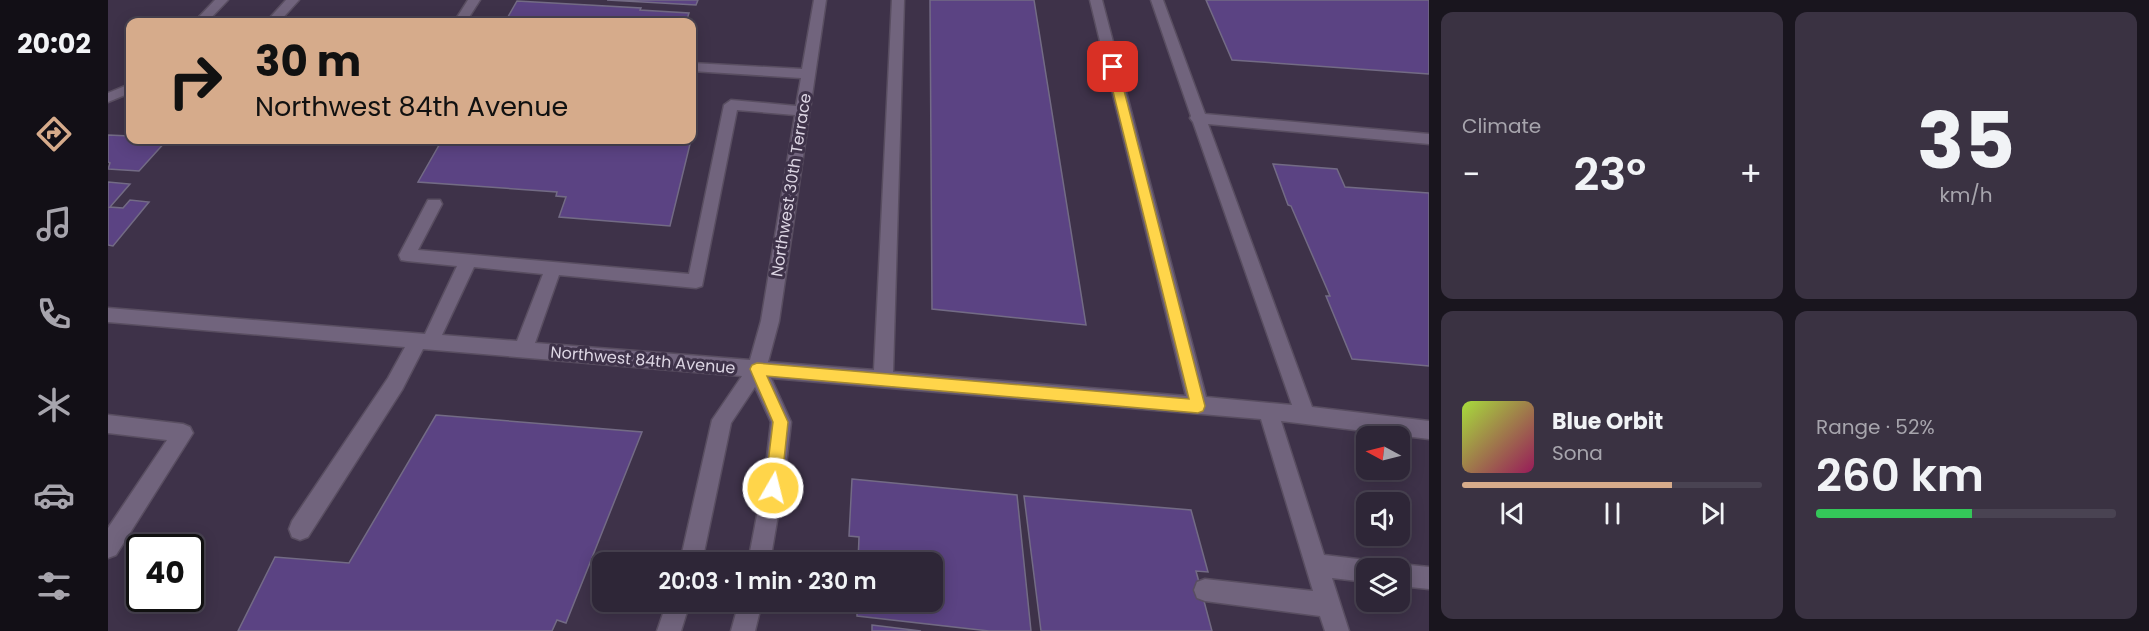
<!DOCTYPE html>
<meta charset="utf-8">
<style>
:root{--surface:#2e2637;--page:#3a3242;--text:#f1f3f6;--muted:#a7a5ad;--line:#494352;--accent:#d6ab8b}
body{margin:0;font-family:Poppins,sans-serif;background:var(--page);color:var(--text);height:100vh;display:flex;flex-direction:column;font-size:22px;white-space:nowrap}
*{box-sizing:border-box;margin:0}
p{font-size:20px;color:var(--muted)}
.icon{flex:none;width:33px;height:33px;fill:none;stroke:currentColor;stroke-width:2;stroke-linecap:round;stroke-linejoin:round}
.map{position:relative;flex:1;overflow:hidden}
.panel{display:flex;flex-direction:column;gap:12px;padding:12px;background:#19151e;width:720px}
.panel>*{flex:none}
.guide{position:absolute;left:18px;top:18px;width:570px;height:126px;border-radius:12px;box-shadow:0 3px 15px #0003,0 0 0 2px var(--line);background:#d6ab8b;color:#111;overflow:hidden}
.needle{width:39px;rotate:277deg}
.buttons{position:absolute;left:1248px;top:426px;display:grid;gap:12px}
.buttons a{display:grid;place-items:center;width:54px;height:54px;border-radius:12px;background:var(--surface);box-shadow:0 3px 15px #0003,0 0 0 2px var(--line);font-size:30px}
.speed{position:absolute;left:18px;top:534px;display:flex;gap:12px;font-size:30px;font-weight:700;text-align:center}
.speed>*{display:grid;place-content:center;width:78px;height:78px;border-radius:50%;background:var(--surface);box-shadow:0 3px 15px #0003,0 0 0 2px var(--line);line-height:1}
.speed .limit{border:3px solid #111;border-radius:9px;background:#fff;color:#111}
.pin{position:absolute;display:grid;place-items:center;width:51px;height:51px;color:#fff;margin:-26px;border-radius:12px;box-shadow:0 3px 9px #0006}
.me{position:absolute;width:66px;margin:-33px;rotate:8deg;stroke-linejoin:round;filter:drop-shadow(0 0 4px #0008)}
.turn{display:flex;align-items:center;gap:21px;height:126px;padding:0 30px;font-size:27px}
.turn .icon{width:78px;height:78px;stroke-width:2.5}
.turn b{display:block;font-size:42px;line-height:51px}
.big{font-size:45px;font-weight:600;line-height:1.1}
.panel .card{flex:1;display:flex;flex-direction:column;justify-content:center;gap:9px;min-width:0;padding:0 21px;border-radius:12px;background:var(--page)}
.panel .dial{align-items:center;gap:0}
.dial b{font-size:78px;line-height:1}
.song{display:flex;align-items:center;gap:18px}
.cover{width:72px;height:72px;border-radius:9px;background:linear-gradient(135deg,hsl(80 70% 55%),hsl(330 70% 35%))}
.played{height:6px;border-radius:3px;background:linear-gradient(90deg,var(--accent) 70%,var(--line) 70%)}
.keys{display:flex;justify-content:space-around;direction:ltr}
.heat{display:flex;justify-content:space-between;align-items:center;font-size:33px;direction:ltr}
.charge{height:9px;border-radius:4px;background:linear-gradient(90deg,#34c759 52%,var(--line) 0)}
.panel .tiles{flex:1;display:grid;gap:12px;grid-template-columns:repeat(2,1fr)}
.trip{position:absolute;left:484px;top:552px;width:351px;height:60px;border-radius:12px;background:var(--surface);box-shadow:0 3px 15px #0003,0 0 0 2px var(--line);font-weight:600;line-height:60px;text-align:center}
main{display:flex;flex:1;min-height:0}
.tabs{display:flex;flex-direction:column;width:108px;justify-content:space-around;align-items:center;background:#120f16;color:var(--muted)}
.tabs .icon{width:42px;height:42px}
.tabs .current{color:var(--accent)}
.tabs b{font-size:27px;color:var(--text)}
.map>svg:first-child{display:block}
</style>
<main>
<nav class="tabs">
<b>20:02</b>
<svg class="icon current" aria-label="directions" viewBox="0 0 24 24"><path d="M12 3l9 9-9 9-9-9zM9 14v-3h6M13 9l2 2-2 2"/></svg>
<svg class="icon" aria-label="music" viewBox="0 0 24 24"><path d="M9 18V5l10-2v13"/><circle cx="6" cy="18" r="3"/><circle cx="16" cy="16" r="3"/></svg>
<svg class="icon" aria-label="phone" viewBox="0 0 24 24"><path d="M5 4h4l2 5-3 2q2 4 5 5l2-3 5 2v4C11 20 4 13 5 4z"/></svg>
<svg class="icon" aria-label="climate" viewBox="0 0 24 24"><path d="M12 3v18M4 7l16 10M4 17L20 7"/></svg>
<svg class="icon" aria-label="car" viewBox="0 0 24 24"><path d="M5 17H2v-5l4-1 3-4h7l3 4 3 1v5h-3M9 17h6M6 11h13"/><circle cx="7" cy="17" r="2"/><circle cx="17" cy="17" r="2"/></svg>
<svg class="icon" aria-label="filters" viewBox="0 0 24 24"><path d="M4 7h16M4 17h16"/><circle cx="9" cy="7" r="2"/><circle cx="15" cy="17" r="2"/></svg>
</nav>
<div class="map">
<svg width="1321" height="631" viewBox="0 0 1321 631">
<rect width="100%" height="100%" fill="#3e3249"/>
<path fill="#5b4383" stroke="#736b85" stroke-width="1.5" d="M499,0h91l-2,5z
M822,0h104l52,325 -154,-16z
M1098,0h223v74l-197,-14z
M409,1l124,7 -1,2 49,3 -3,9h-181z
M0,135l22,1v4h37l-28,31 -31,-2 2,-6 -2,-1z
M334,140h249l-21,86 -111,-9 7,-20 -10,-1 1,-4 -139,-10z
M1165,164l64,5 8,18 84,6v173l-77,-7 -26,-63h4l-39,-90 -3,-1z
M0,182l22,2 -20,23 13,1 7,-8 19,2 -36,44 -5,-1z
M328,415l206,17 -76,191 -9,-3 -5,11h-314l37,-74 74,6z
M744,479l165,16 14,136h-42l-132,-15v-14h76v-40h-75l1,-25 -10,-1z
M916,496l167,14 17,62 -12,-1 16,60h-171z
M764,625l49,6h-49z"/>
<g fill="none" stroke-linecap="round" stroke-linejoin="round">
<defs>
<path id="minor" d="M107,0h13l-21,22h-13z
M178,0h13l-20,22h-13z
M360,0h12l-14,22h-12z
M706,0h12l-47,321 -11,41 106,8 18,-370h12l-11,372 293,24 -96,-396h12l104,397 86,8 -99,-283 -3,-4 1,-2 -40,-116h12l42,114 224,20v10l-221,-20 104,283 117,14v18l-148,-18 43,134 42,5 8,3 2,5h-10v14l-34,-4 17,53h-24l-5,-15 -115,-15 -8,-3 -3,-8 3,-8 8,-3 108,12 -52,-172 -490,-41 20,44 -6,52 -15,88h-22l17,-88 6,-52 -16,-35 -24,36 -29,139h-22l32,-142 30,-44 -319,-27 -21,41 -94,147 -8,3 -8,-3 -3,-8 3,-8 96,-143 17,-31 -297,-25v-14l317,26 32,-68 -50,-5 -6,-1 -2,-5 29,-55h12l2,4 -24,46 271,24 35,-169 7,-5 65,6 5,-28 -109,-7v-8l110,6zM629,110l58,5 -34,206 -11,39 -215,-17 24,-68 137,13 6,-2zM366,267l69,7 -26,67 -75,-6z
M22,84v9l-22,9v-9z
M0,415l75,9 7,3 3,6 -77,122 -8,3v-30l59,-88 -59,-7z
M1292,564l29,3v22l-29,-3v-18h-9z
M559,602h23l-9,29h-24z
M631,602h23l-7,29h-24z"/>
</defs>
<use href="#minor" stroke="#594e61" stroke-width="3"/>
<use href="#minor" fill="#71647d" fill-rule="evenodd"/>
</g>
<path fill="#ffd54a" stroke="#a68a30" stroke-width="1.5" d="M1005,64l5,3 87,339 -2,5 -5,2 -431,-37 21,46 -7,66 -3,6 -5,2 -6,-2 -2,-6 8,-66 -23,-53 2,-4 5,-2 432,36 -82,-332z"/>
<g text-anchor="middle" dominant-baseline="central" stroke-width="6" stroke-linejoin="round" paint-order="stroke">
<g font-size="16" fill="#ddd6e4" stroke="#3e3249">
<text transform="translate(683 185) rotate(-81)">Northwest 30th Terrace</text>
<text transform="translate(535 360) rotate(5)">Northwest 84th Avenue</text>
</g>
</g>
</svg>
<div class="buttons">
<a><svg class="needle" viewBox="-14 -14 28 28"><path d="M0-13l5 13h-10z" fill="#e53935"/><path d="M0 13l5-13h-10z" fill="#a7a5ad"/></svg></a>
<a><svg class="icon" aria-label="sound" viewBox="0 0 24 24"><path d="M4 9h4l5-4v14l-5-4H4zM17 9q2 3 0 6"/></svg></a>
<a><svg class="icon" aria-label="layers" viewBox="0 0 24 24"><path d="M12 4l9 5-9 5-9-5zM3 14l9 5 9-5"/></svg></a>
</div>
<div class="speed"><div class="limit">40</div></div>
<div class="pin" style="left:1005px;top:67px;background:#d93025"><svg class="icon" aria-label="arrive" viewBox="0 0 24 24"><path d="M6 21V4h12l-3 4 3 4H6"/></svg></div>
<svg class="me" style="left:665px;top:488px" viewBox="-20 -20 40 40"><circle r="17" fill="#ffd54a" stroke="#fff" stroke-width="3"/><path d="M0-11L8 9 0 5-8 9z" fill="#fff"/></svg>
<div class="trip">20:03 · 1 min · 230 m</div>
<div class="guide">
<div class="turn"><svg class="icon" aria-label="right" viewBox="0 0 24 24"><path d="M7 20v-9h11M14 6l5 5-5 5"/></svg><div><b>30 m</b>Northwest 84th Avenue</div></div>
</div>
</div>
<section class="panel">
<div class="tiles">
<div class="card"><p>Climate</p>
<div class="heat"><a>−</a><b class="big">23°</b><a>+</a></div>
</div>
<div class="card dial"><b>35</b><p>km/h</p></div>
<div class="card">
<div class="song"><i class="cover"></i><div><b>Blue Orbit</b><p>Sona</p></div></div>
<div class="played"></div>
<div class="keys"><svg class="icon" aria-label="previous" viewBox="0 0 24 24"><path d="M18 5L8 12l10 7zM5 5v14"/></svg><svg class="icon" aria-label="pause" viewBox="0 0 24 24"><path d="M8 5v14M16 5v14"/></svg><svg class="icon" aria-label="next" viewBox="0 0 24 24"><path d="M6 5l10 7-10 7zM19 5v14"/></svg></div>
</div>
<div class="card"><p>Range · 52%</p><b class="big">260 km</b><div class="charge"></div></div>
</div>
</section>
</main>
